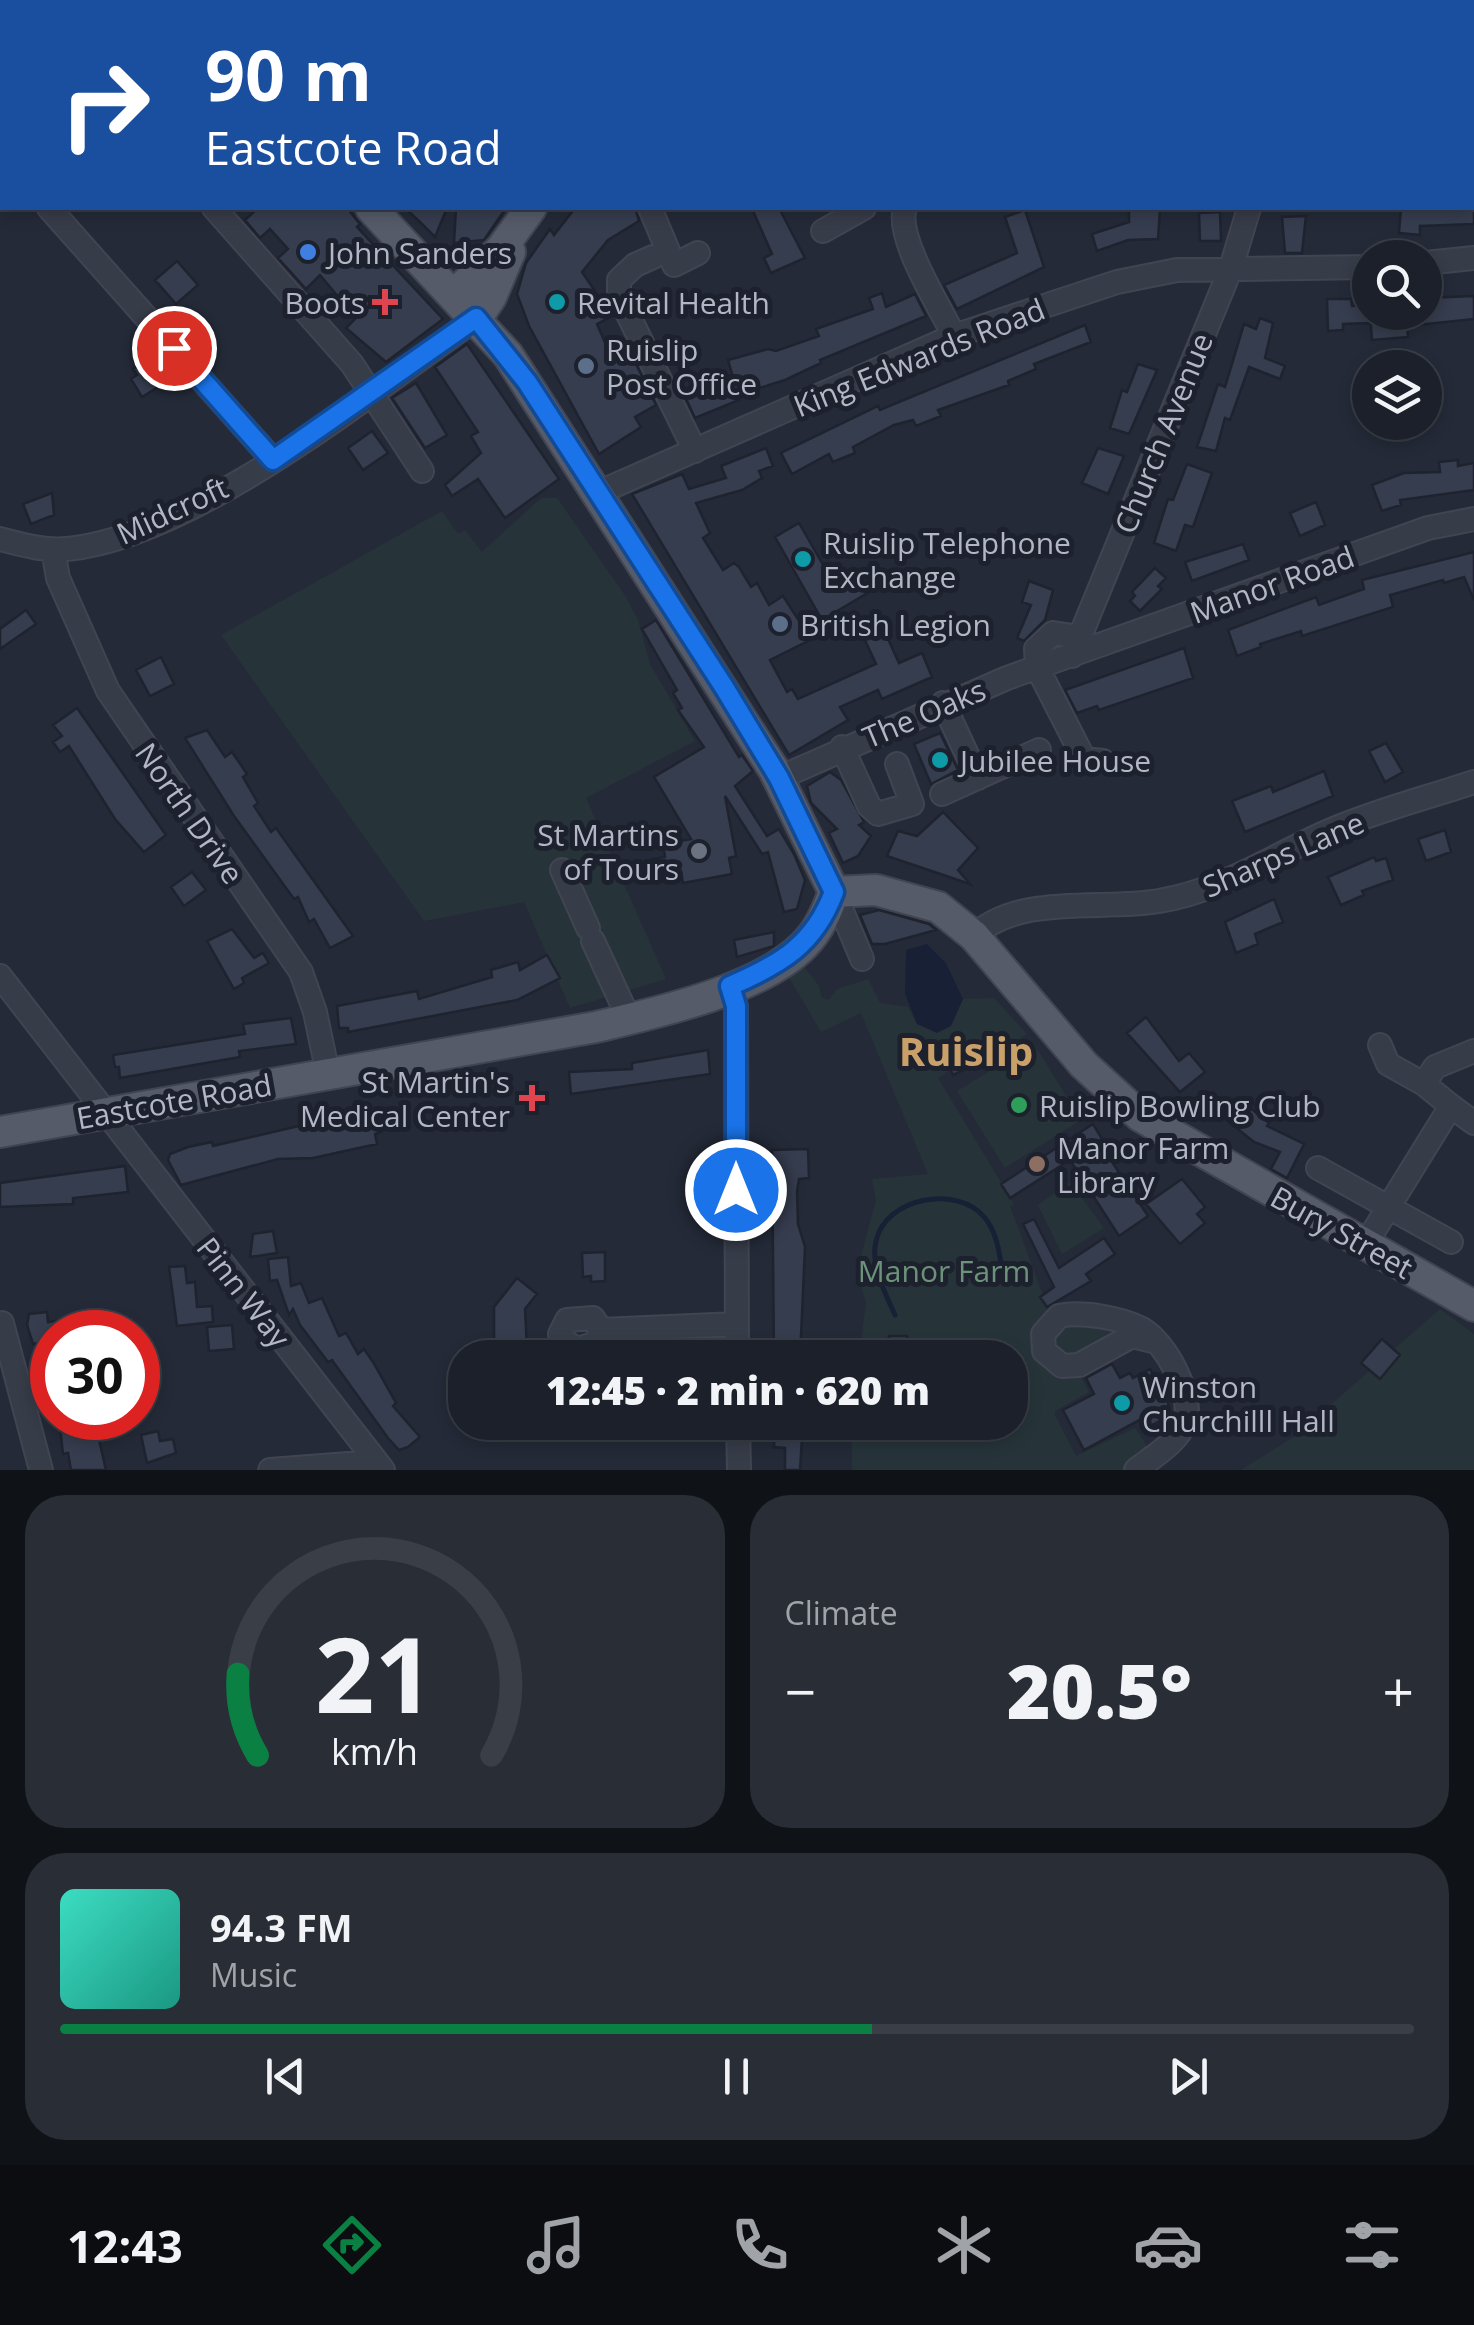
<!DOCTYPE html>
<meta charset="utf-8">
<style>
:root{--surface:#1b202a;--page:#282d36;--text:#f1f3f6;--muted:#a0a3a8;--line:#393e47;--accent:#0b8043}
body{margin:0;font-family:"Open Sans",sans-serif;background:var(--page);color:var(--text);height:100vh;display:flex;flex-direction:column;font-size:38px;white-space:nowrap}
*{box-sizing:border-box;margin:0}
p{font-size:32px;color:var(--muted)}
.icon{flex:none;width:55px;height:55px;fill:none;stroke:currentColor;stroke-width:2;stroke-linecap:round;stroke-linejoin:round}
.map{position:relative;height:1470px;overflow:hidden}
.details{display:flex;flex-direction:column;gap:25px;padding:25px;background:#0f1217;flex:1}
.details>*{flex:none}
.top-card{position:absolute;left:0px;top:0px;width:1475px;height:210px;box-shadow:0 5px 15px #0003,0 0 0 2px var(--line);background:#1a4fa0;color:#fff;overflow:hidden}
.tools{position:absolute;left:1352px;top:240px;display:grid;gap:20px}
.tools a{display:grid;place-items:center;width:90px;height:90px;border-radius:50%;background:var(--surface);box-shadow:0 5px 15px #0003,0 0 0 2px var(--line);font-size:50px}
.speed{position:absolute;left:30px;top:1310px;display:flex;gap:20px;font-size:50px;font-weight:700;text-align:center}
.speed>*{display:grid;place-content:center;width:130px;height:130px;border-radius:50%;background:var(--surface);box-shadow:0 5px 15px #0003,0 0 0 2px var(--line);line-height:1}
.speed .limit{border:15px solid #d22;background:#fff;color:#111}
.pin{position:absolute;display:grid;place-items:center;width:85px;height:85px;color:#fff;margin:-42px;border:5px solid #fff;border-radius:50%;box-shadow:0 2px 10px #0007}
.me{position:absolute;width:110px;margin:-55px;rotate:0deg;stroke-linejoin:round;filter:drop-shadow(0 0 8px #0008)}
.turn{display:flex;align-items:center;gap:35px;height:210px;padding:0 40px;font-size:45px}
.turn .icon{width:130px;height:130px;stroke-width:2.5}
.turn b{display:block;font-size:70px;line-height:85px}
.big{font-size:75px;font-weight:800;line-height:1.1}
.details .widget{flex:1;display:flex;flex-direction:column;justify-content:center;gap:15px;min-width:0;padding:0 35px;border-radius:40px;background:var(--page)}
.details .dial{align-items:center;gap:0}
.dial svg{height:260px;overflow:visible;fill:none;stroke:var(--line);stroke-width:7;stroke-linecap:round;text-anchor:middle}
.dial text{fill:var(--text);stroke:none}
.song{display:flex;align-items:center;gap:30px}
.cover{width:120px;height:120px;border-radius:15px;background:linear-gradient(135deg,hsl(170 70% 55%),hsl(170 70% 35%))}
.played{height:10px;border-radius:5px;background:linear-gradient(90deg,var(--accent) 60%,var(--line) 60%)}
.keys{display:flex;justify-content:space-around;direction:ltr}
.heat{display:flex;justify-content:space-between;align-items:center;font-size:55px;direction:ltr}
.details .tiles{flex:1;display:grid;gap:25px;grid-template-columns:1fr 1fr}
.widget:last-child{grid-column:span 2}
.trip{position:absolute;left:448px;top:1340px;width:580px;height:100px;border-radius:40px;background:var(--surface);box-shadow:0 5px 15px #0003,0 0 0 2px var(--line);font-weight:800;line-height:100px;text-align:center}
.menu{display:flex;height:160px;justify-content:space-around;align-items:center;background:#0b0d11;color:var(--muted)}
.menu .icon{width:70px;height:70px}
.menu .active{color:var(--accent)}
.menu b{font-size:45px;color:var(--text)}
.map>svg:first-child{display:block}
</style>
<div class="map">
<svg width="1474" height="1470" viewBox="0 0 1474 1470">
<rect width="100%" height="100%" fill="#242a38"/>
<path fill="#263439" d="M541,498h16l69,99 12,23 12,44 45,77 -109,57 80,181 -96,29 -46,-106 -100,19 -203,-286 221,-124 16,23 7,-4 17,22z
M802,964l17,22 3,12 7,2 8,-11 31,-10 12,24 28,4 9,17 34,2 12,-27 31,-1 33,36 -28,19 -8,-16 -45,22 4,11 -12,8 76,126 -4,2 38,103 -10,13 -4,17 46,36 9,17 -34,19v4l21,41 59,-28 14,21 -23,21h-274v-47l158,-1v-64l-151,-1 7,-54 -9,-32 19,-71 -4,-21 56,-5 -67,-161 -40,19 -34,-58z
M1034,1044l47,76 -76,48 -48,-77z
M1070,1182l34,46 -42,26 -24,-49z
M1440,1309l34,25v136h-233l54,-34z
M1060,1321l62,10 -42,30 -29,-7 4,-30z"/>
<path fill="#182035" d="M927,944l19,19 17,36 -12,27 -14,7 -20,-9 -12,-30 1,-44z"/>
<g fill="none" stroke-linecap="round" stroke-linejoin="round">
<path stroke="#182035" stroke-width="5" d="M895,1315c-10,-23 -25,-49 -19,-74 10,-44 82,-57 109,-23 13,16 15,39 18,59"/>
</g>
<path fill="#363d4f" stroke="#1f232f" stroke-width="2.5" d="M1474,207v17l-54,2v9l-21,-2 2,-25z
M258,208h89l13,16 -3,3 86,92 -57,43 -40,-34 10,-10 -36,-43 -14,14 -28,-31 10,-9 -18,-20 -10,9 -15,-18z
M405,208h42l-12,29 -14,-14z
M456,208h50l-22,32 -30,3z
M575,208h60l4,13 -31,19 -26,32 30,44 -15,8 10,23 4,-2 6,13 14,-4 25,51 -21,12 6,10 -42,27 -70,-128 -12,-32 9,-31 24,-34 4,6z
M761,208h18l26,50 -34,15 -7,-15 8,-4 -19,-43z
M1129,208h31l-2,31 -30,1 -31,11 -5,-17 37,-12z
M1025,210l19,57 -87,42 -13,-24 73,-32 -12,-36z
M1220,212l1,29h-21l-1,-28z
M1306,216l-4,37h-17l-3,-36z
M177,261l21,24 -22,19 -21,-24z
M882,293l4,14 29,-13 11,22 -106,44 1,3 -36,17 -48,15 2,5 -44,18 -13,-28 12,-5 4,8 23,-10 -2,-5 13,-4 -4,-14 40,-11 8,2 43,-15 -3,-7 57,-20 -4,-11z
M1474,296v23l-67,7 1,11 -36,3 -2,-27v10l-27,1v6l-15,1 -1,-32h24l1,7 18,-1v7h55v-14z
M1260,318l13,5 -8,35 20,8 -5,13 -31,-12 -19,53 -5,-2 -9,33 -19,-4 21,-63 7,3 19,-63 12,5z
M1085,325l6,17 -57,22 2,5 -28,12 1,4 -71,25 3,6 -25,10 -3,-6 -19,5 -41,22 2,6 -22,9 -4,-8 -37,20 -11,-21 97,-47 2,4z
M467,344l92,135 -54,39 -27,-39 -26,17 -7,-11 36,-32 -10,-17 7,-4 -43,-65z
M148,359l15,25 -21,13 -11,-18 6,-4 -4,-6z
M1138,364l19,6 -28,64 -19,-6 12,-38 5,2z
M416,383l31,52 -22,13 -33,-50z
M372,431l16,22 -25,17 -15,-22z
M766,448l7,18 -14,5 3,7 -20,12 -46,13 14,30 -7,5 20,32 11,-7 5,4 12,20 6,-4 12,22 14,-9 22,34 5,10 -40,20 17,32 5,-3 6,10 78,-35 -13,-28 20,-8 16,35 23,-10 10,24 -50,22 -4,-9 -38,17 8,13 -59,35 -157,-261 50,-20 7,15 37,-11 -5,-12z
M1098,448l26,8 -16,38 -26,-11z
M1458,460v6l16,-3v27l-74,10 1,5 -19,6 -10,-26 32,-12 36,-1 -1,-10z
M1187,464l25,9 -19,54 -8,-2 -9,26 -22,-8 14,-44 5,1z
M52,493l2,22 -23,9 -8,-20z
M1316,502l9,23 -25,11 -10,-23z
M799,523l38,66 23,-13 9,16 -47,28 -47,-83z
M1243,544l6,16 -57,21 -7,-19z
M1474,552v48l-10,-23 -20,6 -1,-3 -53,15 3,12 -91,29 -1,-5 -41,13 1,3 -24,9 -9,-26 88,-33 3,8 45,-16 -2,-9z
M1155,568l11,10 -8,8 4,3 -22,22 -10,-10 5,-5 -3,-4z
M1029,581l24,9 -8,30 -21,21 -7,-3 14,-33 -9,-3z
M26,610l10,14 -36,25v-20z
M656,620l83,137 3,-2 11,16 -18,15 32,50 12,-7 15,25 11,26 -8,29 -13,3 -16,-60 -6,2 -37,-58 11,60 -7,2 3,16 -49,9 -2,-12 -25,5 -4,-17 13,-2 -2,-13 28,-5 -37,-62 50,-30 -26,-37 4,-2 -9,-15 4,-3 -35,-61z
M1184,648l9,30 -94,32 -2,-4 -20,7 -12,-23z
M161,657l13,27 -24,12 -14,-26z
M77,708l89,127 -22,17 -29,-33 -46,-73 -9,6 -7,-10 9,-6 -9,-11z
M207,730l18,27 7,-5 15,22 -4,3 15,26 -4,3 17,26 5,-4 77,108 -23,12 -16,-29 -5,3 -11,-25 -4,2 -60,-83 -49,-78z
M940,733l18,37 -27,14 -17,-40z
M1386,743l17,29 -18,10 -16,-31z
M1324,771l9,25 -88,36 -13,-31 39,-15 2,6z
M830,772l11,8 23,42 -5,3 12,11 -13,20 -15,7 -14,-30 8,-4 -26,-26 -4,-17z
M943,812l35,36 -20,22 12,14 -83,-28 11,-25 19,5z
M1445,830l6,22 -25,9 -8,-22z
M1374,857l2,4 10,-3 7,22 -31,11 2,4 -23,10 -13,-28z
M192,872l14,18 -22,16 -13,-19z
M1274,899l9,23 -28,12 3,10 -22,9 -11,-31z
M879,910l50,14 7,6 -51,14h-13l-12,-29z
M232,929l22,29 9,-5 6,10 -27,15 2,5 -10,6 -27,-48z
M774,932v14l-37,11 -3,-17z
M547,955l13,23 -43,22 -169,32v-4h-9l-2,-22 80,-15 2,8 73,-22 -1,-7 27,-8 2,8z
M1146,1017l33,44 10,-8 16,19 -25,20 -53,-59z
M291,1018l5,26 -57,7 1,6 -120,21 -1,-11h-4l-2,-12 132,-21 -2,-10z
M991,1037l8,16 -46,22 -7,-16z
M708,1050l2,24 -139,20 -2,-22 63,-3v-6z
M1235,1104l10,8 4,-5 20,16 -2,3 37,18 -17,34 -16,-9 9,-17 -26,-10 -30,-24z
M376,1108l5,24 -6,2 2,10 -64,14 -35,1 -97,26 -13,-25 2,-6 18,-7 24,-5 1,4z
M1093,1124l9,15 -4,2 50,75 -29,20 -49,-76 -60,38 -9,-14z
M808,1149l1,29 -10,1 -2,13 1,32 7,23 -5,111h-26l-2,-208z
M125,1166l3,26 -55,6v6l-73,3v-24z
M1182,1179l23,28 -8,7 8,9 -25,21 -34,-40z
M1034,1219l25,49 45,-30 11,16 -29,20 5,7 -44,26 -7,-10 14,-10 -31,-63z
M273,1231l4,22 -27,4 3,-23z
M605,1252v29l-14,1v-6l-8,1 -1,-24z
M288,1257l3,29 10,-3 8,20 13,-5 17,38 7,-3 12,21 6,-5 9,13 23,41 -3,3 27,31 -12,10 -9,3 -11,-12 -56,-78 -4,2 -28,-37 -7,-16 -4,6 -12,-35 -7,1 -2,-22z
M185,1266l2,17 8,-1 2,25 15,-1 1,16 -36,4 -8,-59z
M517,1278l20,16 -12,15 2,40 -8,1v5l-6,3h-19v-51z
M47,1312l1,10 22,-3 1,13h-19v34l-11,1 -3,-24 -5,1 -6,-19 2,-11z
M232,1325l2,24 -25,2 -2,-24z
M889,1336h18v22h-31v-17h13z
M1382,1339l18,16 -20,24 -19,-16z
M704,1340l1,16 -37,2v-16z
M1112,1364l8,14 10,-5 3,5 17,-9 5,10 6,-3 10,39 -21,11 -5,-9 -61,33 -21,-40 31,-16 -8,-16z
M59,1418h35l12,52h-35l-3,-17 -5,1z
M775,1422h28l-3,48h-15v-22l-11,-1z
M158,1431l2,10 13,-2 3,14 -29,10 -6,-28z"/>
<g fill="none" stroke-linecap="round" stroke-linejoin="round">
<defs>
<path id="minor" d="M37,0l1,2
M83,0l2,2
M329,0l2,2
M1304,2l1,-2
M0,152l2,3
M49,208l224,252
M214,208l138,156 70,107
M650,208l24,57 24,-12
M905,208c-10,29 35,99 49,128
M823,231l41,-23
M653,257l-18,8 -16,15v16l76,155
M1425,263l49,-5
M600,492l354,-156 163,-54 60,-12 193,-3
M0,539c23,6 44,12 67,10 127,-12 306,-158 410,-231
M53,550l5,28 50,113 193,281 14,40 13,62
M1079,637l-26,-4 -17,16 1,18 47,92 19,2
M1072,656l159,-388 18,-60
M943,703l35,75
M842,747l27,59 9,8 34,-10 -15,-40
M779,778l228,-100 421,-150 46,-9
M942,794l97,-44
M562,870l26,58
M834,892l28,67
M974,936c45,-43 128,-25 185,-35 62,-10 113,-45 170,-70 46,-20 97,-33 145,-49
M593,941l36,78
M0,976l383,494
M730,986l6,20 1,352
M1380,1045l8,19 36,20
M1451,1106l23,17
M1318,1168l133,74
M1365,1245l86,-139 -27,-22 11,-17 39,-16
M2,1323l39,147
M601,1330l-8,-12 -26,2 -7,14 3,7 15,8 18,-6 5,-13 136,-6
M738,1422l1,48
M270,1470l104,-8
M1136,1470c16,-13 42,-27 49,-48 9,-27 -19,-79 -43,-93 -20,-11 -61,-18 -83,-13l-16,18 1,17 18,15 17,-1 53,-29 24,6"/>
<path id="major" d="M174,0l2,2
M862,2l4,-2
M371,208l137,147 266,415 60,122
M454,295l47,-46 30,-41
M477,318l14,-21 19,-45
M834,892l42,-2 62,17 36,29 110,129 56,51 334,190
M0,1132l596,-105c60,-14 164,-37 208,-82 15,-15 23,-34 30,-53"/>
</defs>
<use href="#minor" stroke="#414552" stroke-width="26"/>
<use href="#major" stroke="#414552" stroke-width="34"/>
<use href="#minor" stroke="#373c49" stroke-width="22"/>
<use href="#major" stroke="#555b69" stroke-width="30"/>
</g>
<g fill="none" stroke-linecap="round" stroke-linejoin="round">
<defs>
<path id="route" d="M174,348l99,112 203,-142 51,64 197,305 55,91 55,114c-20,53 -53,72 -104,94l6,20v184"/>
</defs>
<use href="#route" stroke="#114b97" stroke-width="25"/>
<use href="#route" stroke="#1a73e8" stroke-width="18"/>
</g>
<circle fill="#3f7fe0" stroke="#1d212d" stroke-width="4" cx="308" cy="252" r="10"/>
<g fill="#e0444e" stroke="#1d212d" stroke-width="4">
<path d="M380 287h10v10h10v10h-10v10h-10v-10h-10v-10h10z"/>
<path d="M527 1083h10v10h10v10h-10v10h-10v-10h-10v-10h10z"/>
</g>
<g fill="#0f9aa8" stroke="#1d212d" stroke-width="4">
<circle cx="557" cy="302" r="10"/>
<circle cx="803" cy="559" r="10"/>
<circle cx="940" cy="760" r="10"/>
<circle cx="1122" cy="1403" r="10"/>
</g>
<g fill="#5c6f8a" stroke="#1d212d" stroke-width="4">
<circle cx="586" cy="366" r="10"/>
<circle cx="780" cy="624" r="10"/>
</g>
<circle fill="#6b7280" stroke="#1d212d" stroke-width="4" cx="699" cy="851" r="10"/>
<circle fill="#2e9e5b" stroke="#1d212d" stroke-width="4" cx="1019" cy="1105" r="10"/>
<circle fill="#8d6e63" stroke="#1d212d" stroke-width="4" cx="1037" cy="1164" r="10"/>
<g text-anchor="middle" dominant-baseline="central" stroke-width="10" stroke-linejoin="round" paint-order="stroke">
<g font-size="30" fill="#b2b7c5" stroke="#1d212d" text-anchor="start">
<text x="328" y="252">John Sanders</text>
<text x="365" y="302" text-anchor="end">Boots</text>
<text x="577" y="302">Revital Health</text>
<text x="606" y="349">Ruislip<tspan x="606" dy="34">Post Office</tspan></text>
<text x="823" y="542">Ruislip Telephone<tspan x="823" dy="34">Exchange</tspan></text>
<text x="800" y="624">British Legion</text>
<text x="960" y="760">Jubilee House</text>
<text x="679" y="834" text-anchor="end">St Martins<tspan x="679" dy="34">of Tours</tspan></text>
<text x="510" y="1081" text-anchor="end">St Martin's<tspan x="510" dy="34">Medical Center</tspan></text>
<text x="1039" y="1105">Ruislip Bowling Club</text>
<text x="1057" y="1147">Manor Farm<tspan x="1057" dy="34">Library</tspan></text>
<text x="1142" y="1386">Winston<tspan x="1142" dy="34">Churchilll Hall</tspan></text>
</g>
<g font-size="30" fill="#b2b7c5" stroke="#1d212d">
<text transform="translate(919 357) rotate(-22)">King Edwards Road</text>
<text transform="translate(1163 433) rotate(-68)">Church Avenue</text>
<text transform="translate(172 510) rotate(-25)">Midcroft</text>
<text transform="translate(1272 584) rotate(-20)">Manor Road</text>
<text transform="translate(924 713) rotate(-23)">The Oaks</text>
<text transform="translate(190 813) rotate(55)">North Drive</text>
<text transform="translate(1283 854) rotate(-23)">Sharps Lane</text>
<text transform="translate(174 1101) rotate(-10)">Eastcote Road</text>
<text transform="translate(1342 1232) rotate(29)">Bury Street</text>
<text transform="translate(244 1292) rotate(52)">Pinn Way</text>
</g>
<g font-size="30" fill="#6c937a" stroke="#1d212d">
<text x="944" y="1270">Manor Farm</text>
</g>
<g font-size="40" font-weight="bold" fill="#c9a069" stroke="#1d212d">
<text x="966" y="1050">Ruislip</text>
</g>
</g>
</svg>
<div class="tools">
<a><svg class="icon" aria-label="search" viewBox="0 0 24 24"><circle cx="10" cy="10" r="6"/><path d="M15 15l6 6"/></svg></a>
<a><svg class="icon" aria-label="layers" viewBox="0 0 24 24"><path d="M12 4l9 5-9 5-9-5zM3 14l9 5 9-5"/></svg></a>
</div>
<div class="speed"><div class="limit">30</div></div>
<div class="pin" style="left:174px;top:348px;background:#d93025"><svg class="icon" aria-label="arrive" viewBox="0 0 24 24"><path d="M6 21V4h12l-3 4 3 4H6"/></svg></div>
<svg class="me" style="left:736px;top:1190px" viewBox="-20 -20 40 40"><circle r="17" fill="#1a73e8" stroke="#fff" stroke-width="3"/><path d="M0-11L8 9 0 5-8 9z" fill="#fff"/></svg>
<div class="trip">12:45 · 2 min · 620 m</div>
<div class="top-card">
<div class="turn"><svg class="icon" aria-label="right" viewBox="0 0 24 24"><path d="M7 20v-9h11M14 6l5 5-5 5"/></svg><div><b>90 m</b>Eastcote Road</div></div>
</div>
</div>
<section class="details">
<div class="tiles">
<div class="widget dial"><svg viewBox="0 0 100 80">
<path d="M14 69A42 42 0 1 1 86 69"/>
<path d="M14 69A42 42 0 0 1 8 44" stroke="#0b8043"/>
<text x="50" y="56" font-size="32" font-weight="700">21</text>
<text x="50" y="72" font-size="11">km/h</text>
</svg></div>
<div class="widget"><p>Climate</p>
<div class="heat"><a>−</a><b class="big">20.5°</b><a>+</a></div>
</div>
<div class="widget">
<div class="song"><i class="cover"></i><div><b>94.3 FM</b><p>Music</p></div></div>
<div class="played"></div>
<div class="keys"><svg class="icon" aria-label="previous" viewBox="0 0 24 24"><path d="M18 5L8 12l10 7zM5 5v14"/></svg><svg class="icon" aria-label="pause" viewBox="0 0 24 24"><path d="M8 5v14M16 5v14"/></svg><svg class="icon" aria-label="next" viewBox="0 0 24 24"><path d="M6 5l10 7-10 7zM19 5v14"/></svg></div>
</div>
</div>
</section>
<nav class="menu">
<b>12:43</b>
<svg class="icon active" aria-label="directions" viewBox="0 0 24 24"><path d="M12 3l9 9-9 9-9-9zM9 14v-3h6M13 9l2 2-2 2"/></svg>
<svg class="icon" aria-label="music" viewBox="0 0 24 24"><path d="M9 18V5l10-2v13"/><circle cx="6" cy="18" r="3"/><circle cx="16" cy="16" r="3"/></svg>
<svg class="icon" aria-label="phone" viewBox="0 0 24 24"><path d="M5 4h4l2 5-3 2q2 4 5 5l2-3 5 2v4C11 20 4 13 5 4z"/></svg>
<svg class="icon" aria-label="climate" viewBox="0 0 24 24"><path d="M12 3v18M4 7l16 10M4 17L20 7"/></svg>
<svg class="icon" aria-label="car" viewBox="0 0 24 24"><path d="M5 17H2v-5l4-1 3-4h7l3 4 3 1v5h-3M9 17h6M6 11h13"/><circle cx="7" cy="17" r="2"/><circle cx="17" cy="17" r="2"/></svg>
<svg class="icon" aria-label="filters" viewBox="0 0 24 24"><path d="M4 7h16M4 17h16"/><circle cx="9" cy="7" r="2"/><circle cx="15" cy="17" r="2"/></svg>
</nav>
